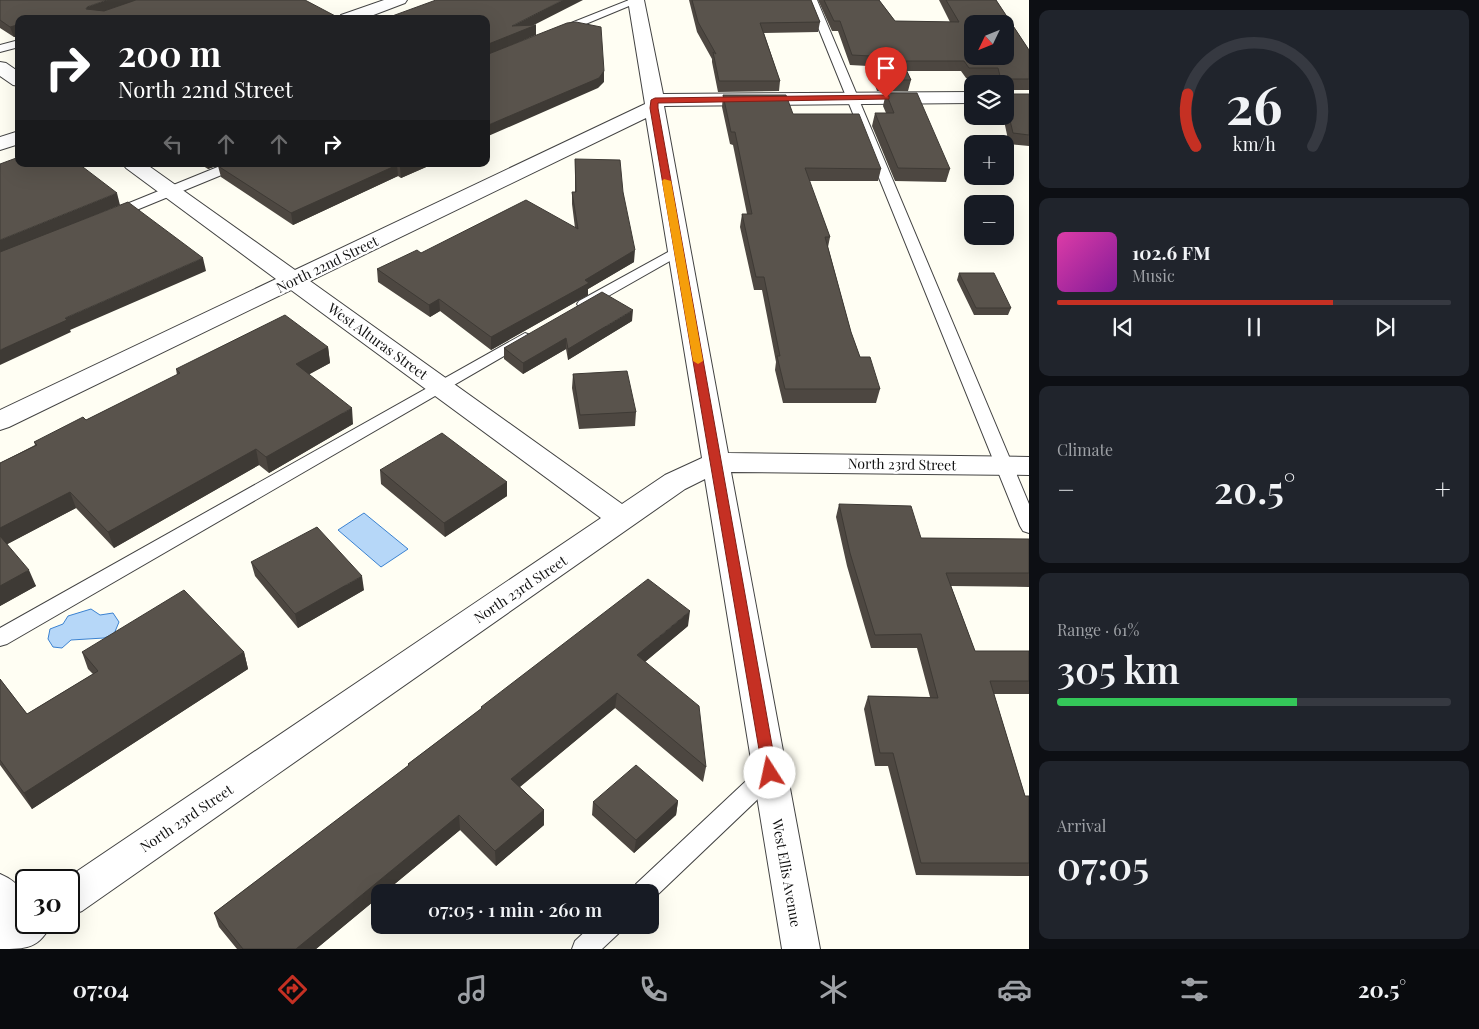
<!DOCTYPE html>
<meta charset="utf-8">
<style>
:root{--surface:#171b24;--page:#20242c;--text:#f1f3f6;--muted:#9ea1a6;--line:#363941;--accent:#c53023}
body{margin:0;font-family:"Playfair Display",serif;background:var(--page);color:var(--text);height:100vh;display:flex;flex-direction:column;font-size:19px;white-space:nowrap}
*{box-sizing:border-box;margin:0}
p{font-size:16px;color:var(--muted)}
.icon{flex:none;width:28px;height:28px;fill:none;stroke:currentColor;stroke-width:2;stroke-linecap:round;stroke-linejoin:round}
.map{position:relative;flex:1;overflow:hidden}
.panel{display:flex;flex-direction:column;gap:10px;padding:10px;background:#0d0f14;width:450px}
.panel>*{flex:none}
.hud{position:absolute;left:15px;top:15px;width:475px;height:152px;border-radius:10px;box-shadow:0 5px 20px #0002;background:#202124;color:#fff;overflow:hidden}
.needle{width:32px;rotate:227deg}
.buttons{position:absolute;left:964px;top:15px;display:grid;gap:10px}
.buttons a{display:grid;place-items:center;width:50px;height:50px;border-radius:10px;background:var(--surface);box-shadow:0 5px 20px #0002;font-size:25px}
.speed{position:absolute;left:15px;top:869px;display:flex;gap:10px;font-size:25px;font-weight:700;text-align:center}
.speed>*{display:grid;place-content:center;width:65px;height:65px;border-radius:50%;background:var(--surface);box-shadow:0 5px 20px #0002;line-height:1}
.speed .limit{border:2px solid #111;border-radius:8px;background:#fff;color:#111}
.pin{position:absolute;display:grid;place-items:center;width:42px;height:42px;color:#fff;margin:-51px -21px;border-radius:50% 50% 50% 0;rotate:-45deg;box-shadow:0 0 5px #0007}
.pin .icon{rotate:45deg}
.me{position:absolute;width:55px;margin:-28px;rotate:350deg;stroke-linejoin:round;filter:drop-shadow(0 0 4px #0008)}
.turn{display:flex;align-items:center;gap:18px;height:105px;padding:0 20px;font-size:22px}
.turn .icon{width:65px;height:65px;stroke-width:2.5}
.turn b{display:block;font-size:35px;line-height:42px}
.lanes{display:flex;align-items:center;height:48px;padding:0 20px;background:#0003;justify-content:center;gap:25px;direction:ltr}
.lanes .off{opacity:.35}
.big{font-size:38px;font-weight:600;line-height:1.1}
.panel .card{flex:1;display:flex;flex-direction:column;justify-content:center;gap:8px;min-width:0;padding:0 18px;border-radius:10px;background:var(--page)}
.panel .dial{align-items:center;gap:0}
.dial svg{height:130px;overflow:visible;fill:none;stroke:var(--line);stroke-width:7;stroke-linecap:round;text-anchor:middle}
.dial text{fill:var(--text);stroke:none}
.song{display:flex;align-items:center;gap:15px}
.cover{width:60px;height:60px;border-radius:8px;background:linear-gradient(135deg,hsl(320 70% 55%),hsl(290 70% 35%))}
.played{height:5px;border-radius:2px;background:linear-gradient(90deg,var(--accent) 70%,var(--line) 70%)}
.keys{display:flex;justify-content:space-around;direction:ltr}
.heat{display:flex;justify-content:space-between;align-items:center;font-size:28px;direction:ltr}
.charge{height:8px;border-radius:4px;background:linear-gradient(90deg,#34c759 61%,var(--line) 0)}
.trip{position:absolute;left:371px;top:884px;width:288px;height:50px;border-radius:10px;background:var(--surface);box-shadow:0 5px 20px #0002;font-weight:600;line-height:50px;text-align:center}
.tabs{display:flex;height:80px;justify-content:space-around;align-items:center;background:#090b0e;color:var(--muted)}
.tabs .icon{width:35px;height:35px}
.tabs .on{color:var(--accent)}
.tabs b{font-size:22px;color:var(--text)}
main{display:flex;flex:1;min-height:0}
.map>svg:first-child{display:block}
</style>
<main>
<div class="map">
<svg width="1029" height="949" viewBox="0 0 1029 949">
<rect width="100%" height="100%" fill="#fffef3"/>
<path fill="#b6d7f8" stroke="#3b82d1" d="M364,513l44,36 -27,18 -43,-37z
M91,609l9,6 13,-2 6,9 -5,12 -10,4 -33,2 -9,8 -9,-1 -5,-8 2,-10 13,-5 5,-8z"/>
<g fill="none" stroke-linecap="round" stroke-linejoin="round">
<defs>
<path id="service" d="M629,0l12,1 -77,32h-8l-1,-2 1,-2z
M807,0h10l212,504v29l-6,-2 -3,-5z
M19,40v7l-19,5v-7z
M225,164h17l-1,3 -124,51h-10l-2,-3 2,-3z
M679,246l5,1 2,3 -2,3 -95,54h-10l-2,-3 2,-3z
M525,333l5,2 3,3 -3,3 -523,303 -7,2v-18z
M770,763l8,3 3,7 -3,7 -126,120 -2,1v-9h-18l4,-8 126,-118z
M592,925h30l-3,8 -17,16h-30l3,-8z"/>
<path id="minor" d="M384,0h23l-2,3 -42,16h-24l2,-4z
M628,0h16l19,94 309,-2v11l-308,3 64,347 301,4v18l-298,-3 89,477h-38l-77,-470 -20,10 -603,422 -13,5v-36h-5l537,-362 -310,-228 -282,137 -9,3v-20l276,-131 -150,-111 -3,-4h23l149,106 350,-166zM646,118l56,340 -37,17 -43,29 -312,-223z
M0,62l6,1 13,9v14l-6,-1 -13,-9z
M19,131v13l-19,6v-13z
M0,874c24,10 26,24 26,48h26c-12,27 -26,27 -52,27z"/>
</defs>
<use href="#service" stroke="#434343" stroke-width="2"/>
<use href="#minor" stroke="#434343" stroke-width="2"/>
<use href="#service" fill="#fff" fill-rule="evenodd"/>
<use href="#minor" fill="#fff" fill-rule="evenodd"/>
</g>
<path fill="#4d4741" d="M0,0l19,19v17l-5,1 -14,-9z
M689,0h122l9,22 -2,10 -54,1 16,48 -1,10 -61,1 -6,-30v-3l-15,-27z
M818,0h61l16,21 55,1 -11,-22h57l33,50v40h-22v4h22v52l-20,-2 -6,-28h2v-32h-9l-1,-6h-29l-5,-7h-54l4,9 -3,11h-31l-9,-25 -18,-1 -12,-34h-6z
M886,93l64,76 -4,13 -51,-1 -23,-55 3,-13h11l-3,-7z
M723,95l70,19 88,55 -3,12h-69l21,56 -2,10 23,85 9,25 20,32 -4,14h-93l-8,-33 1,-8 -14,-72h-8l-14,-63 2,-13h5l-14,-69 -3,-1 -8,-37z
M575,159l48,33 11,70 -46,27v6l-97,55 -51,-39 -10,6 -52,-35 -1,-13 44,-16 154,-25 -3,-24v-12h3z
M200,164h21l-13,5z
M433,164l-32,14 -3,-2 -105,49 -72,-48 -3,-11z
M959,273l52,35 -3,7h-34l-17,-35z
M632,321l-64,39 -2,-11 -43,25 -19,-15v-11z
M328,347l2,16 -21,11 44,50 -84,49 -10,-8 -145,83 -38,-40 -69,36 29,42 -36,20v-143l35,-18 -1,-3 52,-22 91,-45 -1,-6z
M573,374l63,38 -1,14 -56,3 -7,-41z
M380,470l127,12v14l-62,41 -64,-53z
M839,504l82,34 108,1v48l-78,-1 24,65h54v43h-35l31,102h4v80l-113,-1 -28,-109h-13l-11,-57 4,-13 62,1 -13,-49h-46l-24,-82 -11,-49z
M251,562l113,28 -66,38 -43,-52z
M688,626l-43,36 61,105 -3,15 -88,-74 -95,79 24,23v15l-48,41 -36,-36 -75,62h-5v4l-64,53h-79l-18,-22 -5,-14 194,-147v-2l73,-55v-2z
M82,652h162l4,17 -216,140 -32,-44v-86l27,35 66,-40 -5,-5z
M678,801l-2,14 -42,38 -42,-38 1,-13z"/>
<path fill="#3e3a35" d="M107,0h31l-49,17 -3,-8 1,-2z
M563,0h20l-53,27 6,-2v10l-50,21v-11l26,-19z
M17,25l2,4v7l-5,1 -4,-10z
M604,71v11l-6,6 -112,49v-11z
M207,164h14l-13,5z
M407,164h26l-32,14 -1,-11z
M397,165l1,11 -105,49 -2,-12z
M117,193l3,12 -120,49v-14z
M635,250l-1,12 -46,27v6l-97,55v-13l94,-57z
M203,258l3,13 -136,59 1,2 -71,33v-15l65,-32z
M439,299l1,12 -10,6 -1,-12z
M633,310l-1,11 -64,39v-11z
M566,338v11l-43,25v-11z
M328,347l2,16 -31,17 -3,-16z
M352,408l1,16 -84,49 -3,-16z
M256,449l3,16 -145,83 -6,-16z
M507,482v14l-62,41 -1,-14z
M70,492l6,16 -74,39 -2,-6v-13z
M29,570l7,16 -36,20v-20z
M362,576l2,14 -66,38 -3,-14z
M690,611l-2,15 -53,44 2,-15z
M244,652l4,17 -216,140 -8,-16z
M617,693l-2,15 -104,86v-15z
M678,801l-2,14 -42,38 2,-13z
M544,810v15l-48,41 -1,-15z
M459,815l1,15 -75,62h-5v4l-64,53h-20z"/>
<path fill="#59534c" stroke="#3e3a35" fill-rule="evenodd" d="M0,0h107l-20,7 -1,2 18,2 32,-11h169l36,19h-322v7l-2,-1 -7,2 -10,-7z
M436,0h127l-51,26 24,-1 -50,20v-26h-102z
M692,0h119l9,22 -60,1 20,58h-61l-6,-29 3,2 -18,-32z
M824,0h55l16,21 64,1 -13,-22h50l33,50v29h-22v15h22v41l-16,-2 -8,-34v-15h-3l-4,-16h-29l-5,-7h-62l9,19h-31l-10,-24 -18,-1 -12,-34h-6zM972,24h33v32h-33z
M576,22l25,5 3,44 -5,7 -113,48v-71l81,-32z
M886,93h31l33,76 -52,-1 -23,-55h19z
M723,95h63l7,19h66l22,55 -76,-1 25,69h-5l26,95 9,25h10l10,32h-95l-8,-33h3l-16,-79h-8l-14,-63h10l-17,-82h-4z
M19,157v7h60l38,29 -117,47v-76z
M575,159l45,1 3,32 12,58 -50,30 4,3 -98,54 -52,-38 -10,6 -52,-36 40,-19 4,3 105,-53 52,29 -6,-37h4z
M224,164h183l-7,3 -3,-2 -106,48 -73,-47z
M128,202l75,56 -138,60 2,2 -67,30v-98z
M959,273h35l17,35h-35z
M602,292l31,18 -65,39 -2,-11 -43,25 -19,-15z
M285,315l43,32 -32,17 56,44 -86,49 -10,-8 -148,83 -38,-40 -70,36v-65l37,-18 -3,-3 49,-25 3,3 94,-47 -4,-4z
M627,371l9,41 -56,3 -7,-41z
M442,433l65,49 -63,41 -64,-53z
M839,504l72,2 10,32 108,1v34h-83l29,78h54v30h-39l35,115h4v67h-108l-28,-110h-13l-12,-57 70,2 -17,-64 -46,1 -25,-82z
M317,527l45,49 -67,38 -44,-52z
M0,536l29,34 -29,16z
M648,579l42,32 -53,44 62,51 7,61 -89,-74 -106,86 33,31 -49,41 -36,-36 -163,134h-53l-29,-36 195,-148 -1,-1 74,-56 -1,-1z
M184,590l60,62 -220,141 -24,-33v-81l27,35 71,-43 -16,-19z
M636,765l42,36 -42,39 -43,-38z"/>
<path fill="#c53023" stroke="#801f17" d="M886,95l3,1v3l-231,4v5l119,665 -2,5 -5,1 -5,-1 -2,-5 -113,-665 1,-8 4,-2z"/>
<path fill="#f59e0b" d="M664,179l7,2 32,180 -5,3 -5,-3 -31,-180z"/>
<g text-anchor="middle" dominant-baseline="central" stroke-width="5" stroke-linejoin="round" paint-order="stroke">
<g font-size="14" fill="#101010" stroke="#fff">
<text transform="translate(327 264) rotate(-26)">North 22nd Street</text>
<text transform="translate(378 341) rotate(36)">West Alturas Street</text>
<text transform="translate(902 464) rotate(1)">North 23rd Street</text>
<text transform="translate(520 589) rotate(-34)">North 23rd Street</text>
<text transform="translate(186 818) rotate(-34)">North 23rd Street</text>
<text transform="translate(787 873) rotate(80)">West Ellis Avenue</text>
</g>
</g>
</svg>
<div class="buttons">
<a><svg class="needle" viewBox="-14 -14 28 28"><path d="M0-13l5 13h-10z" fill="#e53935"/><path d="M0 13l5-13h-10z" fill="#9ea1a6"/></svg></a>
<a><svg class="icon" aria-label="layers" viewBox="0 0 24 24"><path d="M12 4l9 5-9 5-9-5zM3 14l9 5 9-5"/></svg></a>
<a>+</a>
<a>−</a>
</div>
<div class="speed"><div class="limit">30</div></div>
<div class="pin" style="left:886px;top:98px;background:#d93025"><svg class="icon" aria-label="arrive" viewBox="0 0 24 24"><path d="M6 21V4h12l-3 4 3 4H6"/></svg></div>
<svg class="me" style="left:770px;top:773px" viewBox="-20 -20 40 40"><circle r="19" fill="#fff"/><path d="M0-13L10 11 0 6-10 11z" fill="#c53023"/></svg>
<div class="trip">07:05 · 1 min · 260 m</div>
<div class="hud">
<div class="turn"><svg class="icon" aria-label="right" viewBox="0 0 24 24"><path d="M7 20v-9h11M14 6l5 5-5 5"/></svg><div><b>200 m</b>North 22nd Street</div></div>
<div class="lanes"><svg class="icon off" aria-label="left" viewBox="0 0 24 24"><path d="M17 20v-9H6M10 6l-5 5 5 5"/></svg><svg class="icon off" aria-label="ahead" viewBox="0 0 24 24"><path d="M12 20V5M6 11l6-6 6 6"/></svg><svg class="icon off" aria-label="ahead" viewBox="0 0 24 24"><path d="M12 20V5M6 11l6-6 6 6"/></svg><svg class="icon" aria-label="right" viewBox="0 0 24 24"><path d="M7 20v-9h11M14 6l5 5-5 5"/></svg></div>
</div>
</div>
<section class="panel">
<div class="card dial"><svg viewBox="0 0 100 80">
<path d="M14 69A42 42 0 1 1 86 69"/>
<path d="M14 69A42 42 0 0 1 9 37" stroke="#c53023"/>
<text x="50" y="56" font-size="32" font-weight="700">26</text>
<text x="50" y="72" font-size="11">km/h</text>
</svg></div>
<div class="card">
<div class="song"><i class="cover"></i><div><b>102.6 FM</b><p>Music</p></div></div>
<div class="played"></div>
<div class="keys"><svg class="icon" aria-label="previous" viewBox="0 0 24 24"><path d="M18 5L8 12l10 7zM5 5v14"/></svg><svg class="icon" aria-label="pause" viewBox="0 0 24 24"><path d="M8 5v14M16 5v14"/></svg><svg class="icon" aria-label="next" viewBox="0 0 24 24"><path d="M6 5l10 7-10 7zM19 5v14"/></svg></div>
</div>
<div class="card"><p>Climate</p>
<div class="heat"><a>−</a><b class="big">20.5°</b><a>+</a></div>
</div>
<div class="card"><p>Range · 61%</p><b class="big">305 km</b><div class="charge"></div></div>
<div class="card"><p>Arrival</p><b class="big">07:05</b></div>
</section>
</main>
<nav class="tabs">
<b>07:04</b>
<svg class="icon on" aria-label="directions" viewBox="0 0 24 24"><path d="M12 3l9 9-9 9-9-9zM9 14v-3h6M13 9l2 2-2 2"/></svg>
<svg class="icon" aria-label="music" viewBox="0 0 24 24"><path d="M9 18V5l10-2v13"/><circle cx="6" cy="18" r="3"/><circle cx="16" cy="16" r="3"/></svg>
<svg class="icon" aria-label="phone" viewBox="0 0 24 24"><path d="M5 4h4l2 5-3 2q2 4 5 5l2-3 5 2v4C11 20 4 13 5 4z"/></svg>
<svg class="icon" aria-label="climate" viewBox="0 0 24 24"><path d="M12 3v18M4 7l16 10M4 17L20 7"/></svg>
<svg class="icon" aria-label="car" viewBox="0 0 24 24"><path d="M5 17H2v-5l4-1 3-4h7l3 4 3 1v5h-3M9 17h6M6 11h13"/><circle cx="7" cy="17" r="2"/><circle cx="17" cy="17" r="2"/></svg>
<svg class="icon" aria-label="filters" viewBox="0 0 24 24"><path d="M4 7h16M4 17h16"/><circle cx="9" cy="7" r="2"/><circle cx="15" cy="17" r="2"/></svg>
<b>20.5°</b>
</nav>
